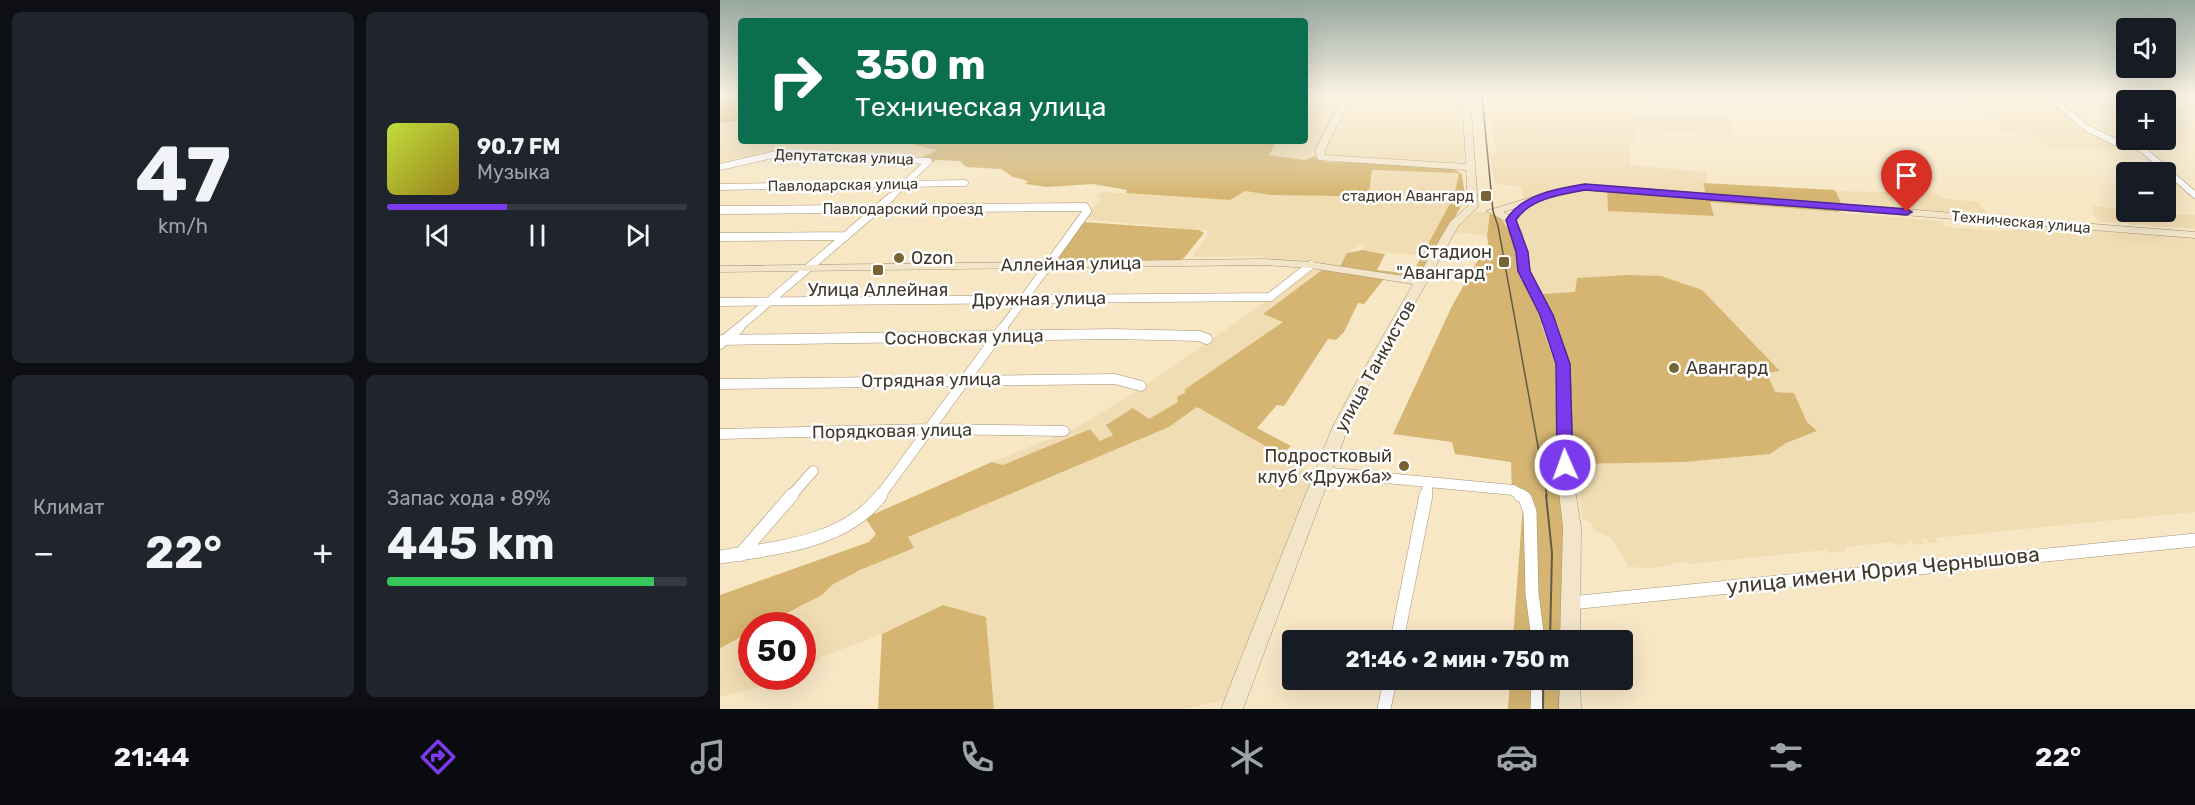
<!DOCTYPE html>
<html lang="ru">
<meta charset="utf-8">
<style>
:root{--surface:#171b24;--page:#20242c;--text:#f1f3f6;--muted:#9ea1a6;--line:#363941;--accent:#7c3aed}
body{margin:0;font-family:Rubik,sans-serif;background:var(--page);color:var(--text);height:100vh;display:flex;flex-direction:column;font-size:22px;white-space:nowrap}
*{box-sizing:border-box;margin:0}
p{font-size:20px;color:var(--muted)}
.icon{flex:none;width:33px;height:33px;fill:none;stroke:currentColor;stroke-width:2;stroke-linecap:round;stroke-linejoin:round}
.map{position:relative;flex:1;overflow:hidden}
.drawer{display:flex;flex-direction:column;gap:12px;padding:12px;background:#0d0f14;width:720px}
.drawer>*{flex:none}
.guide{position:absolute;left:18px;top:18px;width:570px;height:126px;border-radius:6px;box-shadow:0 6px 24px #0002;background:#0b6e4f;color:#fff;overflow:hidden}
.fabs{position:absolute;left:1396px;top:18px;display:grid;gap:12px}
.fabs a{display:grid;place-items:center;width:60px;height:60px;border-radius:6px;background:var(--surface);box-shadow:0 6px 24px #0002;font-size:30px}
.speed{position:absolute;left:18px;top:612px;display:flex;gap:12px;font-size:30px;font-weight:700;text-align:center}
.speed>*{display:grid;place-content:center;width:78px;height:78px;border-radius:50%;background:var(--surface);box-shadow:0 6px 24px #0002;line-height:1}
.speed .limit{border:9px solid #d22;background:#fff;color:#111}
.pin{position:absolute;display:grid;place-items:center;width:51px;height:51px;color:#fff;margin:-62px -26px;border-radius:50% 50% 50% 0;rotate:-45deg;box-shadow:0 0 6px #0007}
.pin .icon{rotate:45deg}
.me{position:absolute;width:66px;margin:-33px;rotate:358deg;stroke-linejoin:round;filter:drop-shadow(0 0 4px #0008)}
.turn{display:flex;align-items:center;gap:21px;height:126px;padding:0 18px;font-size:27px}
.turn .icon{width:78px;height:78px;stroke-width:2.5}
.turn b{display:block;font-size:42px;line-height:51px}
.big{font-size:45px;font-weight:700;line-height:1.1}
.drawer .widget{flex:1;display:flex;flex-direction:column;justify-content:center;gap:9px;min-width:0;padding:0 21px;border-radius:9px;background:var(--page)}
.drawer .dial{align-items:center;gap:0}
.dial b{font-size:78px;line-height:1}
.song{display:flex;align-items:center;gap:18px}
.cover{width:72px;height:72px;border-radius:9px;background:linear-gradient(135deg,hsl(70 70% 55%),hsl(50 70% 35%))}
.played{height:6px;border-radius:3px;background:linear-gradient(90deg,var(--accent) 40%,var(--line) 40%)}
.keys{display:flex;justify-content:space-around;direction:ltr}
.heat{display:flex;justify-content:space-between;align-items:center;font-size:33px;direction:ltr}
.charge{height:9px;border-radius:4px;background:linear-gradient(90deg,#34c759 89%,var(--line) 0)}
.drawer .tiles{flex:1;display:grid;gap:12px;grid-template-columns:repeat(2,1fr)}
.trip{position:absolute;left:562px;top:630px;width:351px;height:60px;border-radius:6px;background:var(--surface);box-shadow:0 6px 24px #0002;font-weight:700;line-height:60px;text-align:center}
.tab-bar{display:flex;height:96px;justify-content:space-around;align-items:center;background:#090b0e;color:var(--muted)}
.tab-bar .icon{width:42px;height:42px}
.tab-bar .selected{color:var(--accent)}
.tab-bar b{font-size:27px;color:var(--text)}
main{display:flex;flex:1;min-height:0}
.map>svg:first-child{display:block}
</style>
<main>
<section class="drawer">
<div class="tiles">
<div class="widget dial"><b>47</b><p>km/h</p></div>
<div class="widget">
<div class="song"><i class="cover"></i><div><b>90.7 FM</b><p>Музыка</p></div></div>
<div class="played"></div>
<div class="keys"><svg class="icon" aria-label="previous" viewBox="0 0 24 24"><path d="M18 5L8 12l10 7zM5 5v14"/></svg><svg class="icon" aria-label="pause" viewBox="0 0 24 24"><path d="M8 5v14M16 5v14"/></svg><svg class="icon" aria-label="next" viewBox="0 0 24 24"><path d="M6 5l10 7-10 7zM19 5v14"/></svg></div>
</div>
<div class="widget"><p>Климат</p>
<div class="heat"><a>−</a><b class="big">22°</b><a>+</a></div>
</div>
<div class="widget"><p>Запас хода · 89%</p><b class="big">445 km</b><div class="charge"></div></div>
</div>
</section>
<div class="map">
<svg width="1475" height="709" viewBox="0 0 1475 709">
<rect width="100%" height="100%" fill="#f7e7c5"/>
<path fill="#f1ddb4" d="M585,96h40l-30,60 -10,4 -36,-5 8,-14h28z
M631,96h112l5,61 -11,5 -132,-5 -2,-4z
M768,96h155l1,7h-11l-1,12 52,4v-5l46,3 4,19 -97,-7 -1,15h-7l1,21 76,7 1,12 -4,-1 3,12 -122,-10 -29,5 -30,11 -5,-15 -25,-2 -5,-29 6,-1z
M1250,96h73l36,32 26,4 23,19 -82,-5 -9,-10 -39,-5 -2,-1 5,-1z
M21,121v20h157l40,9 -19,9 -126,-4 -73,10v-42z
M652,170l87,3 -5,23 -31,60 -61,-6 3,-9 -18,12 -7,13 -73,-6 -5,-4 -67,1 -2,-3 18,-23 -129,-12 18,-19 -2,-4 4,-4 97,6 46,-7 26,4 70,1 2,-5 26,-8z
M856,189h31l1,22 105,5 -4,-14 233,19 4,6 50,4 17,-1 -5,-8 187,15v275l-260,26 3,4 -9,1 -3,-4h-5l3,5 -9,1 -4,-5 -4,1 2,3 -14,1 -3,-3 -47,5 1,4 -18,2 -2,-3 -138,14 -1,-3 -34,7 -24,-1 -17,-28 -18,-9 -3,-8 -8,-2 -10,-56 111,-2 86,-8 16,-11 30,-13 -9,-8 -13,-29 -19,-1 -8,-19 12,-2 -177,-92 -25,-1 -1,14 -34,2 -13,-22 -12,-48 1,-11 23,-13z
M1115,191l101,2 4,5 37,4 15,15 -150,-12z
M1372,206l35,3v3l68,3v14l-94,-7 -9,-9 2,-4z
M756,212h14l-3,24 -33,-4 9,-13z
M594,268l8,2 -59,44 20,8 -105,75v5l-29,17 -43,5 7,11 -13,6 -11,-12 -86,36 -11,-3 75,-30 24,-13 52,-32z
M478,407l119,67 -90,225 -42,10h-191l-8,-92 -43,-12 -61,29 -61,23 -15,19 -86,21v-49l31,-16 1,44h50v-50l-38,-1 58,-30 10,-10 28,-15 53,-22 -5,-11 261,-110z"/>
<path fill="#d5b571" d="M0,96h21v25l-21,2z
M178,141h379l-8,14 36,5 10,-4 3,4 9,2c25,1 120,-2 135,12l3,22 -5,12 -37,65 -14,4 -69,-11 7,-13 15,-3 23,4 -8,16 35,4 42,-78 5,-23 -87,-3 -3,21h-25l-3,5 -70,-1 -26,-4 -15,9 -104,-7 1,-3 -34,-6 -45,3 -23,-3 3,-3 -15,-4 -12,-8 -35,-2 -6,-6 -24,-1 -5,3 -1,-3 -11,-1 18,-9z
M983,183l132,7 7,15 -136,-10z
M887,189l230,20 2,3 -129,-10 4,14 -106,-5z
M770,212l9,4 13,18 4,27 25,53 1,12 13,38 3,118 6,55 -2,103h-49l10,-137 -11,-10 -1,-31 -56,-8 -3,-12 -59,-8 59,-128 29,-51h9l-3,-19z
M362,222l117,8 5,3 -20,25 -5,2 -125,1z
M602,270l62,9 -20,25 -6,-1 -14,29 -8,8 -8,-1 -44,67 -7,-1 -20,23 34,18 -10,9 -84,-48 -28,20 -261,110 6,11 -54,22 -28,15 -10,10 -58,30 -12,1 -1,6 -31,16v-53l149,-53 7,-8 -11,-16 127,-56 11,3 87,-36 10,12 13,-6 -7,-10 27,-17 16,11 29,-17 -1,-5 9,-5 -2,-2 99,-68 -20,-8z
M908,275l33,1 41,14 78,81 -13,2 8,19 19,1 13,29 10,9 -31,12 -16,11 -86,8 -111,2 -4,-32 2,-66 -13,-40 -16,-32 33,-2 2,-14z
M223,605l43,12 8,92h-116l4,-75z
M790,680h52l-1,29h-53z"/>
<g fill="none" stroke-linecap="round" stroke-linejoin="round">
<defs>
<path id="street-far3" d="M1329,96l38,32 28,14 26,6 54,47
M0,167l52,-12 157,6 -40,38
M0,187l245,-4"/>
<path id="street-far2" d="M0,210l365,-3 2,4 -85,118
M0,237l126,-1
M0,302l550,-5 41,-32
M17,329l154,-132"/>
<path id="street-far1" d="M2,340l391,-6 86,2 8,3
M0,344l19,-16
M0,384l395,-5 26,7
M0,434l209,-5 135,2
M602,472l191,18 9,6
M71,496l22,-25
M160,496l123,-168
M706,496l2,-12"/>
<path id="street" d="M800,495l5,3 5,14 2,81 6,47
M20,555l52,-60
M0,557c55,-9 125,-14 161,-62
M851,603l624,-63
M677,640l29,-145
M664,709l6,-29
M817,709l1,-29"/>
<path id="secondary" d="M624,96h8l-27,54v5l141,9 -4,-68h8l8,111 -19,18 -93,165 -18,38 -105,281h-22l111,-281 20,-38 61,-106 -102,-16 -48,-3 -543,7v-6l543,-7 48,3 106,16 33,-56 18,-16 -2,-36 -148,-10 -3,-10z
M865,184l610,48v6l-610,-48 -22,4 -60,18 12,6 7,15 8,38 23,44 17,49 4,119 7,44 -1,113h-20l3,-113 -5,-44 -2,-119 -15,-49 -23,-44 -6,-38 -5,-11 -21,-11 72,-22z
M840,680h20l1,29h-22z"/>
</defs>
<use href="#street-far3" stroke="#a49575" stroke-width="7"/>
<use href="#street-far2" stroke="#a49575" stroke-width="9"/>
<use href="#street-far1" stroke="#a49575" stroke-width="11"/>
<use href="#street" stroke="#a49575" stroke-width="14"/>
<use href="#secondary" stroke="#a49575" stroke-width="1"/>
<use href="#street-far3" stroke="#fff" stroke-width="6"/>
<use href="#street-far2" stroke="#fff" stroke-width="8"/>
<use href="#street-far1" stroke="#fff" stroke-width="10"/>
<use href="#street" stroke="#fff" stroke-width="13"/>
<use href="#secondary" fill="#f2e5ca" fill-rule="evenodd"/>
<path stroke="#635b49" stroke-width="1.5" d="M762,96l11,115 5,15 49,270"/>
<path stroke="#635b49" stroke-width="2" d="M826,495l6,58 -2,87
M823,680v29"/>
</g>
<linearGradient id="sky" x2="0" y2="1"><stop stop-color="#97a79f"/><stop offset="0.49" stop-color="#fbf4e5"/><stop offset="1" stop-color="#fbf4e5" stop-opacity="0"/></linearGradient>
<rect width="1475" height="195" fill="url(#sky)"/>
<path fill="#7c3aed" stroke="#51269a" stroke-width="1.5" d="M865,184l322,25 5,3 -5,3 -322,-25c-23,4 -56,9 -69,30l12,32 2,19 23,44 17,49 3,101 -8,6 -8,-6 -1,-101 -16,-49 -22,-44 -2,-19 -10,-32c16,-26 50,-31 79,-36z"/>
<g fill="#7a6333" stroke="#fff" stroke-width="2">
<rect x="760" y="190" width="12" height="12" rx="3"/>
<circle cx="179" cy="258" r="6"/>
<rect x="778" y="256" width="12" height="12" rx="3"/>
<rect x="152" y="264" width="12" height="12" rx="3"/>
<circle cx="954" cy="368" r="6"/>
<circle cx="684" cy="466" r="6"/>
</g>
<g text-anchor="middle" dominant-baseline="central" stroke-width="5" stroke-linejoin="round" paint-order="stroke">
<g font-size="15" fill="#403a2c" stroke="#fff">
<text transform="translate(124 157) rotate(2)">Депутатская улица</text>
<text transform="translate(123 185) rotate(-1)">Павлодарская улица</text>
<text x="183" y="209">Павлодарский проезд</text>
<text transform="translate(1301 222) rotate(5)">Техническая улица</text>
</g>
<g font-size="15" fill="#403a2c" stroke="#fff" text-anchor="end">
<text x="754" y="196">стадион Авангард</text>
</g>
<g font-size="18" fill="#403a2c" stroke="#fff" text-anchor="end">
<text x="772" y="252">Стадион<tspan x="772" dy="21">"Авангард"</tspan></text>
<text x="191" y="258" text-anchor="start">Ozon</text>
<text x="158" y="290" text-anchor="middle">Улица Аллейная</text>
<text x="966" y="368" text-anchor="start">Авангард</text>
<text x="672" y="456">Подростковый<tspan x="672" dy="21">клуб «Дружба»</tspan></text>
</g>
<g font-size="18" fill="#403a2c" stroke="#fff">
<text transform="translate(351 264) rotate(-1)">Аллейная улица</text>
<text transform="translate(319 299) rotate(-1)">Дружная улица</text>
<text transform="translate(244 337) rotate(-1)">Сосновская улица</text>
<text transform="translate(655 366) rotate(-61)">улица Танкистов</text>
<text transform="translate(211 380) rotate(-1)">Отрядная улица</text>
<text transform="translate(172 431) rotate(-1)">Порядковая улица</text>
</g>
<g font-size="21" fill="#403a2c" stroke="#fff">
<text transform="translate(1163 570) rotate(-6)">улица имени Юрия Чернышова</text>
</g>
</g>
</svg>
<div class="fabs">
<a><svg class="icon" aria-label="sound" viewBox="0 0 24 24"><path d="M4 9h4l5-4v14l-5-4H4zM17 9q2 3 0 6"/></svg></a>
<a>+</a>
<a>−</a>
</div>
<div class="speed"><div class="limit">50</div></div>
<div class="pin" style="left:1187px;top:212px;background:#d93025"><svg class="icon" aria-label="arrive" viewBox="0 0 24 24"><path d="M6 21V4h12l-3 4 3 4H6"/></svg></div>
<svg class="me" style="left:845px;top:465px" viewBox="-20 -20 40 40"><circle r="17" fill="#7c3aed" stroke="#fff" stroke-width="3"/><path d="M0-11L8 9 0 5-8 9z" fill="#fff"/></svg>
<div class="trip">21:46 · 2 мин · 750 m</div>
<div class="guide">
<div class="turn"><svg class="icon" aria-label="right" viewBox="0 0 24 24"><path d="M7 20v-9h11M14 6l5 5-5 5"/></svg><div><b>350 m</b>Техническая улица</div></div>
</div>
</div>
</main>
<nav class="tab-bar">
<b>21:44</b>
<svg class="icon selected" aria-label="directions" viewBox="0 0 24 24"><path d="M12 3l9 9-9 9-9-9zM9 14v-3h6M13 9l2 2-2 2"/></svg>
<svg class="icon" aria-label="music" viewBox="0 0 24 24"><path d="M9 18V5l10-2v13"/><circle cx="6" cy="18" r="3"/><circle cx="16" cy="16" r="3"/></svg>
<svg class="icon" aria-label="phone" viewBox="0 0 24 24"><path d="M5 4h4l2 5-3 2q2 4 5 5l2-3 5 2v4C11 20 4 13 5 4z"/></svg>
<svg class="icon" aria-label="climate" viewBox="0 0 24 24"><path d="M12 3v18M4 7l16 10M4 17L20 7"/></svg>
<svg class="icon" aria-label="car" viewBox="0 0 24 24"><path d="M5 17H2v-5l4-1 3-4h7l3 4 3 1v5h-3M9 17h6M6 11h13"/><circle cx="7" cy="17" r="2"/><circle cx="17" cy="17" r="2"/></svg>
<svg class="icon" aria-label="filters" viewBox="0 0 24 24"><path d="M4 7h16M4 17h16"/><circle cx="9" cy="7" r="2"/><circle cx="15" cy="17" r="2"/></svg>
<b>22°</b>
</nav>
